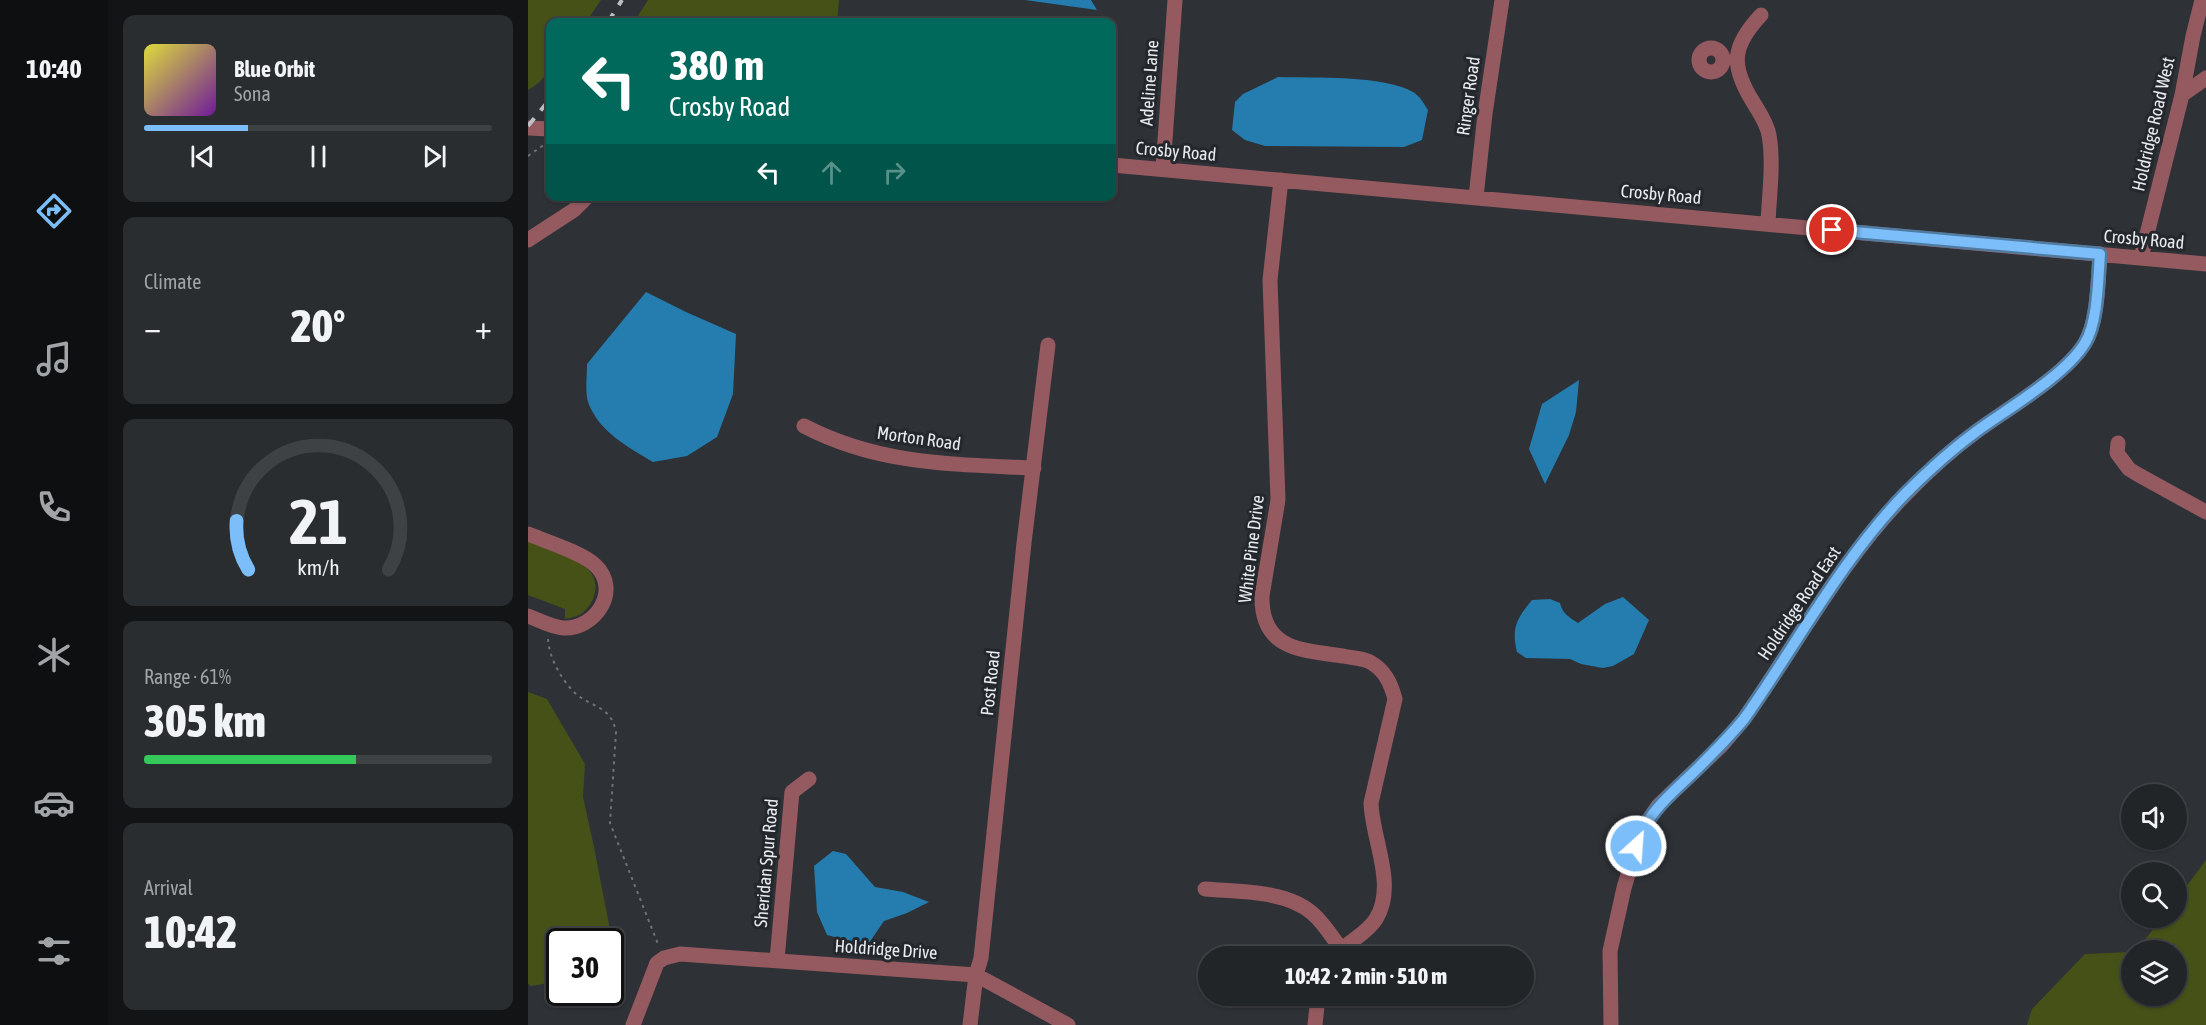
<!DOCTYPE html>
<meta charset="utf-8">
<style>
:root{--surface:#222528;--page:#2a2d30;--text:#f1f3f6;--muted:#a2a5a8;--line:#3f4245;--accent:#7cbef9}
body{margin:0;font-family:"Asap Condensed",sans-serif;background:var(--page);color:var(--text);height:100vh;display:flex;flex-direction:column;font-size:22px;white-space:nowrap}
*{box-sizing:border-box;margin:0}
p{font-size:20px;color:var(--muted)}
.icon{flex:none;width:33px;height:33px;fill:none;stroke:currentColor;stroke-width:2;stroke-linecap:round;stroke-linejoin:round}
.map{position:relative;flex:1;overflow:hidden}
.sheet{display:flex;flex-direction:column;gap:15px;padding:15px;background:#131416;width:420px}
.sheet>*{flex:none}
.hud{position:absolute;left:18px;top:18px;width:570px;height:183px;border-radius:12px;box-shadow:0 2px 4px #0004,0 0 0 2px var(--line);background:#00695c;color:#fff;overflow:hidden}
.fabs{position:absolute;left:1593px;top:784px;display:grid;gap:12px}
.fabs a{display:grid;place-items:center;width:66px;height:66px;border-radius:50%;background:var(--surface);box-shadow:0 2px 4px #0004,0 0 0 2px var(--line);font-size:30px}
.speed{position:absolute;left:18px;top:928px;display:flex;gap:12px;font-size:30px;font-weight:700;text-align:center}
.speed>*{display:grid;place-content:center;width:78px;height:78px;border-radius:50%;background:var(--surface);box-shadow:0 2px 4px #0004,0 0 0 2px var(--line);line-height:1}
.speed .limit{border:3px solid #111;border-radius:9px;background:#fff;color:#111}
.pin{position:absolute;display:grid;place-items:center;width:51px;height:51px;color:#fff;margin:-26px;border:3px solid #fff;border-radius:50%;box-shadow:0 2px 6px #0007}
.me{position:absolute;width:66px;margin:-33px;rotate:26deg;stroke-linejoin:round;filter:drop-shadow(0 0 4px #0008)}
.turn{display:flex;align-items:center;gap:21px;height:126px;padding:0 24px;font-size:27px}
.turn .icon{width:78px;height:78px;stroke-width:2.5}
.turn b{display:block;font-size:42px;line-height:51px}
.lanes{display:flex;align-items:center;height:57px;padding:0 24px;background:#0003;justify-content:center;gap:30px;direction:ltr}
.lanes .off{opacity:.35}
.big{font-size:45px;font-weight:800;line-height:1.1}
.sheet .widget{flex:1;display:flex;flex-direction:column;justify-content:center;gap:9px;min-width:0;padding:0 21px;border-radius:12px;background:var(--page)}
.sheet .dial{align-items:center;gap:0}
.dial svg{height:156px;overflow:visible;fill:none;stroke:var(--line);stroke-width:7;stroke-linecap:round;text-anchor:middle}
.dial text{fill:var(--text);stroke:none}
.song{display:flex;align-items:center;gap:18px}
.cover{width:72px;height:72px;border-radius:9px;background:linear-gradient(135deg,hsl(60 70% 55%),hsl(280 70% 35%))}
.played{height:6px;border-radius:3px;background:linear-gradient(90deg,var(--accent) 30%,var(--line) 30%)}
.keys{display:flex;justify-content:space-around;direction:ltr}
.heat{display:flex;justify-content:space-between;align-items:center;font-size:33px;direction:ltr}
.charge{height:9px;border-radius:4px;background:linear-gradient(90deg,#34c759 61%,var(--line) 0)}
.trip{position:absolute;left:670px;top:946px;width:336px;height:60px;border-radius:30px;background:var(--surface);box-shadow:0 2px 4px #0004,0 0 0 2px var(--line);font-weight:800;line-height:60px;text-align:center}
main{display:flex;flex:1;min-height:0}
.tabs{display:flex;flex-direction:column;width:108px;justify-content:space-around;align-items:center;background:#0e0f10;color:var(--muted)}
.tabs .icon{width:42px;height:42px}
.tabs .on{color:var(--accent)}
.tabs b{font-size:27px;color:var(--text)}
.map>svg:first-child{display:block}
</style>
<main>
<nav class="tabs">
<b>10:40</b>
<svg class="icon on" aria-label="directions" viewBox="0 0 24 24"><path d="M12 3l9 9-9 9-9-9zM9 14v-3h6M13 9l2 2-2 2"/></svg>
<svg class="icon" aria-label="music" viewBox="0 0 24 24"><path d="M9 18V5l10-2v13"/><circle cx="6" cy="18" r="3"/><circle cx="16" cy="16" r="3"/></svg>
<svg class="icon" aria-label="phone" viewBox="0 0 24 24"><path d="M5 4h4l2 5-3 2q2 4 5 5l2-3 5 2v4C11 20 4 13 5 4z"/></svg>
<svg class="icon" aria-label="climate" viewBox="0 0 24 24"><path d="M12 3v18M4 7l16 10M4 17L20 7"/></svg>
<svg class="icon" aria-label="car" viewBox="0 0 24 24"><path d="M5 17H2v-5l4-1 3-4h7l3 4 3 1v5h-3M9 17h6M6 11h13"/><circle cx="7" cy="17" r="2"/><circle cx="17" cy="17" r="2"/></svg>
<svg class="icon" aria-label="filters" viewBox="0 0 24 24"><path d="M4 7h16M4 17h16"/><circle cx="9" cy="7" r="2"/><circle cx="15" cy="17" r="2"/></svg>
</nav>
<section class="sheet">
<div class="widget">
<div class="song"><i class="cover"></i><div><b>Blue Orbit</b><p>Sona</p></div></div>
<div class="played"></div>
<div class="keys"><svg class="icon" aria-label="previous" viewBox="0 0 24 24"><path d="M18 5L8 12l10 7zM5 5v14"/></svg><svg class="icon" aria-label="pause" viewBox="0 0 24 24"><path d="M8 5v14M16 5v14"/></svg><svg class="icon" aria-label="next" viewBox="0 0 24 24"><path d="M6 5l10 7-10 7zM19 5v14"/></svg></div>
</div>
<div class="widget"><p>Climate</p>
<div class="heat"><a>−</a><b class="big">20°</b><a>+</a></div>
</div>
<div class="widget dial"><svg viewBox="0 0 100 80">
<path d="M14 69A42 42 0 1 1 86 69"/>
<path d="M14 69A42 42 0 0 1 8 44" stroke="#7cbef9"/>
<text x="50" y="56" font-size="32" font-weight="700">21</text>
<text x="50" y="72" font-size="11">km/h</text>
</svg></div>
<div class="widget"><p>Range · 61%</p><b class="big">305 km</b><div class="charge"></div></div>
<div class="widget"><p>Arrival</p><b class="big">10:42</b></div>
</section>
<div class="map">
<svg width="1678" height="1025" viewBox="0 0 1678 1025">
<rect width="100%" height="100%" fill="#2e3136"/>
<path fill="#465118" d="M0,0h73l-15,22h-36c0,28 7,54 -22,68z
M120,0h191l-2,22h-203z
M0,542c25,9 80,19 65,57 -6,13 -14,18 -28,20v-10l-37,-14z
M0,692l19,7 38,65 -2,33 11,50 24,124 -7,1 -1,-30h-50l-1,39 -28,5 -3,-2z
M1678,860v165h-179l5,-16 53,-55 46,-2 1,44h44v-45h-40l26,-33h14l1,-19z"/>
<path fill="#247dae" d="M497,0h66l6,10z
M750,77c35,1 106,-2 135,15 7,4 11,12 15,18l-6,30 -18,7 -139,-1 -20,-6 -13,-10 3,-28 8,-8z
M118,292l40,20 50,22 -3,60 -16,43 -30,19 -34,6c-25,-15 -54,-30 -65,-60 -3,-10 -1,-27 -1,-38z
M1051,380l-3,32 -7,23 -24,49 -16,-35 13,-45z
M1095,597l26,23 -15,34 -21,12 -10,2 -22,-4 -11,-5 -44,-1 -9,-6c-6,-24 0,-34 15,-52l18,-1 10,4c2,10 10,15 18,20l27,-19z
M305,851l13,3 29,33 28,5 26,10 -22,11 -23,8 -15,22 -7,1 -35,-9 -10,-23 -3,-46z"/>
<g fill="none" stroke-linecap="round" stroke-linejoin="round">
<path stroke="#6f7276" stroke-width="2" stroke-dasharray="3 4.5" stroke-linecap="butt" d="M0,156l17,-12
M20,639c1,19 14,42 28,55 17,14 35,12 40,38l-6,91 48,121"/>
<path stroke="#945a60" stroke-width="15" d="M1233,15c-29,31 -31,50 -8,87 6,10 14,21 16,33 5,29 0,60 -1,89
M1171 60a12 12 0 1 1 24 0a12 12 0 1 1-24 0Z
M1654,95l24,-17
M0,128l22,1
M584,165l1094,99
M635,168l12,-168
M753,180l-11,100 8,220 -16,96c-1,54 40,54 81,60 9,2 20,2 27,6 15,8 21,22 25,37l-24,104c1,36 26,82 5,116 -10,16 -30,23 -41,38
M948,197l9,-83 17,-114
M0,240l46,-30 14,-14
M1613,258l41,-163 11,-59 9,-36
M276,426c75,39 147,38 230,42
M1590,443l-1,10 12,16 8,5 69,38
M0,534c17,7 55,19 67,31 27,25 0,65 -32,63 -12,-1 -24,-8 -35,-12
M677,889c33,3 81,1 107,24 11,9 20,24 29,36
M249,960l15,-168 17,-13
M105,1025l24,-62 7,-5 16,-4 296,21 92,50
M442,1025l6,-50 5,-17 43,-415 24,-198
M787,1025l3,-29
M1083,1025l-1,-74 14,-63 17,-57 17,-25 64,-61 22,-26c53,-75 97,-159 161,-224 22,-23 46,-45 72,-64 30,-22 89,-56 108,-88 13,-21 13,-64 15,-89"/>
<path stroke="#bdc0c4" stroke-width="4" stroke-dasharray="10 10" stroke-linecap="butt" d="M80,22l14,-22
M0,126l22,-27"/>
</g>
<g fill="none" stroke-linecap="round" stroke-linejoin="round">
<defs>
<path id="route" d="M1108,846c10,-34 39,-55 63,-79 16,-16 31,-31 45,-48 53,-75 97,-159 161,-225 22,-22 46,-44 72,-63 30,-22 89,-56 108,-88 13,-21 13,-64 15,-89l-268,-24"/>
</defs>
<use href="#route" stroke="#517ca2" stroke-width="15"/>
<use href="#route" stroke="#7cbef9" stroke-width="10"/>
</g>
<g text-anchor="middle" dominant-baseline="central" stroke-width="6" stroke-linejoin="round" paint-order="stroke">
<g font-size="18" fill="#e9ecef" stroke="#24272c">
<text transform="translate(621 83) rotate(-86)">Adeline Lane</text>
<text transform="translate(940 96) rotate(-82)">Ringer Road</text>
<text transform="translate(1625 124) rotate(-77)">Holdridge Road West</text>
<text transform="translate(648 151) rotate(5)">Crosby Road</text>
<text transform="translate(1133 194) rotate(5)">Crosby Road</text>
<text transform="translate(1616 239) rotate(5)">Crosby Road</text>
<text transform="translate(391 438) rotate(8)">Morton Road</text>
<text transform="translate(723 549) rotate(-83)">White Pine Drive</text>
<text transform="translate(1271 603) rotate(-56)">Holdridge Road East</text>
<text transform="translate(462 683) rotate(-84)">Post Road</text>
<text transform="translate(238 863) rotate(-85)">Sheridan Spur Road</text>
<text transform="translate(358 949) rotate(4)">Holdridge Drive</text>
</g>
</g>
</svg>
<div class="fabs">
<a><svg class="icon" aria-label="sound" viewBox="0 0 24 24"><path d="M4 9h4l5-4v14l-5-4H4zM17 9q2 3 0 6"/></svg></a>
<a><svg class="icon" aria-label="search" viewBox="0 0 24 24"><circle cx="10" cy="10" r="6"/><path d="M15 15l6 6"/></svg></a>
<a><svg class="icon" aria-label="layers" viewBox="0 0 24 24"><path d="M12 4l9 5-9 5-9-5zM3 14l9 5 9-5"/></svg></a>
</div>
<div class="speed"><div class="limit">30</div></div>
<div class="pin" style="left:1304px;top:230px;background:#d93025"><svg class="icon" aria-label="arrive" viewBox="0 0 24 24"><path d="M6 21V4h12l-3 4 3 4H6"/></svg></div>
<svg class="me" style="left:1108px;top:846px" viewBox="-20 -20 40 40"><circle r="17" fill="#7cbef9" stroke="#fff" stroke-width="3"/><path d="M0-11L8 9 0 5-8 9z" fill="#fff"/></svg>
<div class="trip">10:42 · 2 min · 510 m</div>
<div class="hud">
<div class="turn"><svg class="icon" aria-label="left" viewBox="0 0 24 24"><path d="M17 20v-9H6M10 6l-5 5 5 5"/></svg><div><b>380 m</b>Crosby Road</div></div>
<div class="lanes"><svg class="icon" aria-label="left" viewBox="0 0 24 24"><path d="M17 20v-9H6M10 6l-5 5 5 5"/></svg><svg class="icon off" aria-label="ahead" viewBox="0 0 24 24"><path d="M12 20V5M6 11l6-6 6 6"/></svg><svg class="icon off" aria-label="right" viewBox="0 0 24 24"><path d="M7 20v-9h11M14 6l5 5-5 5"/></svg></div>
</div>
</div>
</main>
